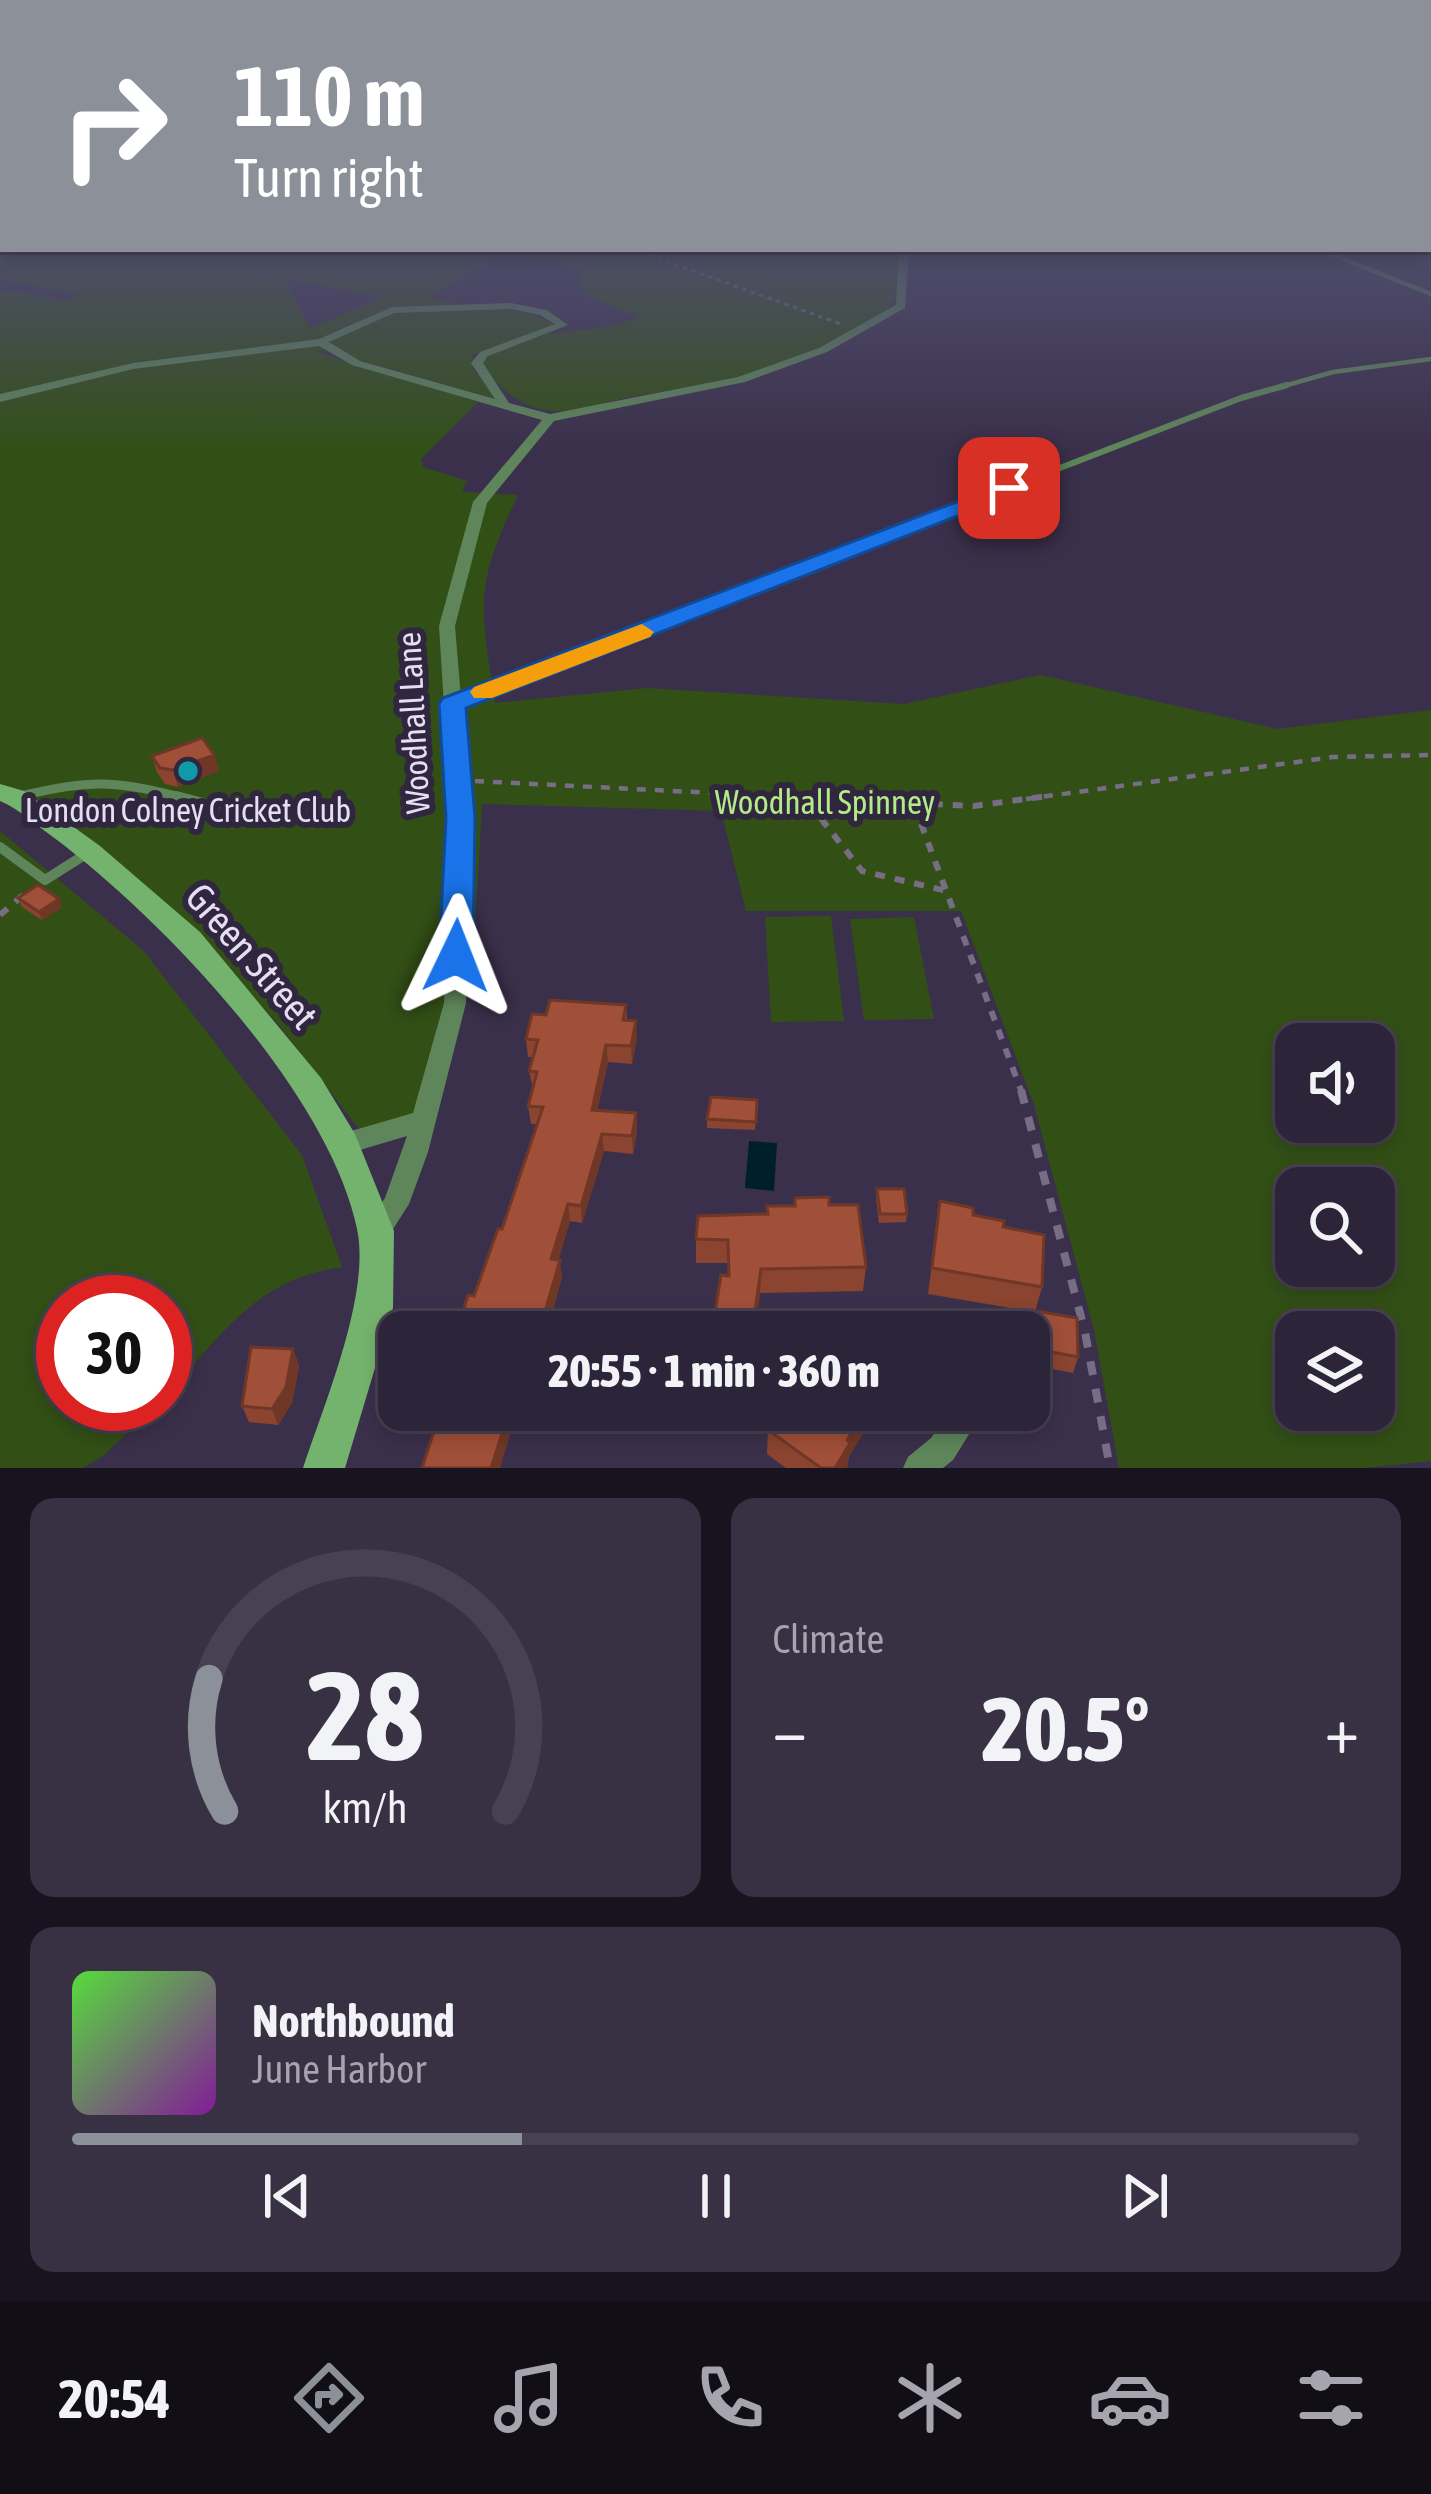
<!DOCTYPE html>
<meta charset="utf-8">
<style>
:root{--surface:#2c2438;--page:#383043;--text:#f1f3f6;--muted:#a6a4ae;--line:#484153;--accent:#8c9099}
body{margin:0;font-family:"Asap Condensed",sans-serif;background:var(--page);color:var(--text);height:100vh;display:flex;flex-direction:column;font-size:45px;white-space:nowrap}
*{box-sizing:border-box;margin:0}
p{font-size:39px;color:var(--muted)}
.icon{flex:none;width:66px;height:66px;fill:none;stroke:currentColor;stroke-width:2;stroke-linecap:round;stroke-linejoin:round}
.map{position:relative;height:1468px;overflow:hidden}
.drawer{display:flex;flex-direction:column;gap:30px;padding:30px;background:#18141f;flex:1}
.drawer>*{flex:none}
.guide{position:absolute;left:0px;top:0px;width:1431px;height:252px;box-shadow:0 6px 18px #0003,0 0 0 3px var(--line);background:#8c9099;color:#fff;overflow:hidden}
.controls{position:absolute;left:1275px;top:1023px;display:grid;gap:24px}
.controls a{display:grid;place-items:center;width:120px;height:120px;border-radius:24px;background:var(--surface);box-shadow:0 6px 18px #0003,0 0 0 3px var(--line);font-size:60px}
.speed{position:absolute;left:36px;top:1275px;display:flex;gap:24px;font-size:60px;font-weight:700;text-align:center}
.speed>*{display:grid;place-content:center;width:156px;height:156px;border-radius:50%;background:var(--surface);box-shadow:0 6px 18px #0003,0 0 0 3px var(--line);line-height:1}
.speed .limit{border:18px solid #d22;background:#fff;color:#111}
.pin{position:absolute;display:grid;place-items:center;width:102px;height:102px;color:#fff;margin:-51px;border-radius:24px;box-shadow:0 6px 18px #0006}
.me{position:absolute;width:132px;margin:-66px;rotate:2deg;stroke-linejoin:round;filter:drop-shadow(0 0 9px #0008)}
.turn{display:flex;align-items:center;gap:42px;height:252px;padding:0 36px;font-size:54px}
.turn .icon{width:156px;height:156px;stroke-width:2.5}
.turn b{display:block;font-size:84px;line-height:102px}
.big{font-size:90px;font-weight:800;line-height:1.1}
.drawer .card{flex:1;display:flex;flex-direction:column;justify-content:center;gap:18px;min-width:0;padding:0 42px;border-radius:24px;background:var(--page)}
.drawer .dial{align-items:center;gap:0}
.dial svg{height:312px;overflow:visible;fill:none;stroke:var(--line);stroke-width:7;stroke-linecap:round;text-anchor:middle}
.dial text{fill:var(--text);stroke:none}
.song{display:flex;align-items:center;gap:36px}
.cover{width:144px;height:144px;border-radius:18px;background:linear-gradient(135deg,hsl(110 70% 55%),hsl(290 70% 35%))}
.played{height:12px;border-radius:6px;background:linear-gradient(90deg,var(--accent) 35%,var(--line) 35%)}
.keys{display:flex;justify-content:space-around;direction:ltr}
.heat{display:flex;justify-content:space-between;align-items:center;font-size:66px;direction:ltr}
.drawer .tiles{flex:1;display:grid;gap:30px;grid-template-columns:1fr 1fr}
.card:last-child{grid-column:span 2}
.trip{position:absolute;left:378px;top:1311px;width:672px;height:120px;border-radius:24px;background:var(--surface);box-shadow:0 6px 18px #0003,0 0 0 3px var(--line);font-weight:800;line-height:120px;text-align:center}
.tab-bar{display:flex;height:192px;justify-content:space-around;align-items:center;background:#120e16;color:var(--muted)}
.tab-bar .icon{width:84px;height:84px}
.tab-bar .on{color:var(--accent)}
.tab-bar b{font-size:54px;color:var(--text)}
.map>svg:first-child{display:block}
</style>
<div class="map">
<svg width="1431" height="1468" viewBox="0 0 1431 1468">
<rect width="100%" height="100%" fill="#3b304b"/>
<path fill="#324f16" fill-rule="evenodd" d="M0,245l3,4h898c-5,20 2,46 -14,61 -69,61 -173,72 -258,87 -23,5 -50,14 -73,14 -33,-1 -57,-22 -74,-48 39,-41 109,-24 156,-46l-51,-21 -8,-20 6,-7 -78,-14 -79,41c43,16 90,5 129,30l-85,29 1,13 23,31 -138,-39 -21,-12 -21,4 162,50 -57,57 2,8 44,14 -5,11 56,3c-44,92 -38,109 -23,208l152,-15 257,16 137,-29 236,54 154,-19v751l-67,7h-245l-25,-138 -60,-225 -73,-194h-215l-25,-100 -239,-7 -9,160 -9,46 -24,6 -23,96 -55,21 -84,-109 -115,-121 -163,-118v-492l8,-3 57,10 13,-6 -78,-14zM284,279l99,18 -73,31zM1296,1044h78v78h-78zM1296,1188h78v78h-78zM1296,1332h78v78h-78z
M0,831l143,119 159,205 40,112c-89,13 -119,68 -177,129v-94h-102v102h94l-54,52 -20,12h-83z
M831,916l13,105 -73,1 -6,-105z
M914,917l20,102 -70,1 -14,-101z"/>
<path fill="#001f2d" d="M749,1141l28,2 -3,48 -29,-3z"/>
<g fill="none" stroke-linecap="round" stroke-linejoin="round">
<path stroke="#776d85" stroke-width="3" stroke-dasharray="4.5 4.5" stroke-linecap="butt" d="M632,249l209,75"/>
<path stroke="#776d85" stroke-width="4.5" stroke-dasharray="9 9" stroke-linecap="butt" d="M475,781l358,18
M1026,799l307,-42 98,-2"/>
<path stroke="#776d85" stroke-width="6" stroke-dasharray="10 10" stroke-linecap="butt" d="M773,796l201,10 74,-10
M813,801l2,10 47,60 85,20
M914,805l108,288
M0,915l30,-26"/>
<path stroke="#776d85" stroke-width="8" stroke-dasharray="14 14" stroke-linecap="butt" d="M1021,1090l64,242 25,136"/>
<path stroke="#5f865b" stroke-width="4.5" d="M1318,249l113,45
M1277,388l56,-16 98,-13"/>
<path stroke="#5f865b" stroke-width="6" d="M801,568l440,-170 46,-13"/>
<path stroke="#5f865b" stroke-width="9" d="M454,703l355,-138
M20,796c75,-17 93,-16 168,3"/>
<path stroke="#5f865b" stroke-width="10" d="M176,796l39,10
M0,847l45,33 41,-26"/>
<path fill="#5f865b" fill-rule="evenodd" d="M902,249h10l-4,13 -3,46 -78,44 -82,30 -191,39 -67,82 -32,123 16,192 -5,185 -38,149 -19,52 -23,36 -10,3 -10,-3 -3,-9 22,-33 22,-62 -64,19 -9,-3 -4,-8 4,-8 79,-23 31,-110 7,-185 -12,-192 34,-124 69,-82 -190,-55 -33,-19 -186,23 -133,33v-8l133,-31 186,-24 73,-32 119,-4 36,7 21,15 -80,31 -5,7 26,40 41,11 188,-37 81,-29 77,-43 2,-43zM511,309l29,6 15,9 -75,28 -9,11 24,36 -135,-38 -31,-19 65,-29z
M951,1410h33l-31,50 -10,8h-40l5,-11 23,-19z"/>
<path fill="#74b36e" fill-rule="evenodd" d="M0,784l24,7 76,55 100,86 121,146 34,56 39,97 -1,77 -48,160h-42c21,-64 68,-174 54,-239 -28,-136 -195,-311 -304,-392 -17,-12 -34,-28 -53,-36z"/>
</g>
<path fill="#8a4430" d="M214,755l5,16 -41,16 -13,-3 -8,-12 -5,-16z
M18,898l44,9 -20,13 -20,-13z
M626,1005l1,16 10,17 -5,26 -24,-2 -11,48 39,3 1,18 -4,23 -29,-3 -22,72 -12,-2 -12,39 4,17 -15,55h-90l45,-103 36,-105h-7l-3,-18 5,-17 -4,-18 4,-14h-5l-2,-18 20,-24z
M757,1100l-2,30 -48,-2v-9z
M877,1189l30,25 -1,8 -27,1 -3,-25z
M940,1201l63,26 39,60 -7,25 -107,-18z
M829,1205l37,62 -3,24 -103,2 -5,39h-40v-19l13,-37v-13h-32v-24z
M1036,1311l42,46 -5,16 -42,-8v-38z
M293,1349l6,17 -7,37 -14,22 -29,-3 -7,-16z
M782,1410h90l-1,11 -22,35 -2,12h-61l-19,-14 1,-24z"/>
<path fill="#703727" d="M214,755l5,16 -41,16 -5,-17z
M59,899l3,8 -20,13 -3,-8z
M636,1021l1,17 -5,26 -1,-18z
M606,1045l2,17 -14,65 -2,-17z
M636,1113l1,18 -4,23 -1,-18z
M602,1134l2,17 -22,72 -1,-17z
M568,1204l2,17 -16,55 -3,-17z
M560,1260l2,17 -15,55h-3l-2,-10z
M761,1269l-1,24 -6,39v-14z
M293,1349l6,17 -7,37 -14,22 -6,-16z
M866,1410h6l-1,11 -22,35 -2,12h-12l12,-28z
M509,1412l3,17 -12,39h-9z"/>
<path fill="#a04f38" stroke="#703727" stroke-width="3" d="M202,738l12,17 -41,15 -13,-2 -8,-12z
M38,885l21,14 -20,13 -21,-14z
M550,1000l76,5 -3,15 13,1 -5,25 -25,-1 -14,65 44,3 -4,23 -30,-2 -21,72 -13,-2 -17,55 9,1 -18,62 -18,-3 -4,13h-63l11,-37 6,1 24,-67h4l41,-122 -15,-1 9,-34 -8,-1 9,-31 -12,-1 6,-25 14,1z
M711,1097l46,3 -1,22 -49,-3z
M877,1189h27l3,25h-27z
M829,1197v8h29l8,62 -105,2 -7,49 -39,-5 6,-38 8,1 -1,-36 -32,-1 2,-23 70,-2 -1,-8h28v-8z
M940,1201l33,7v7l31,6 -1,6 41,8 -2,52 -110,-19z
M1036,1311l41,7 1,39 -42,-8z
M251,1347l42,2 -7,38 -14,22 -30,-3z
M441,1410h55l13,2 -18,56h-69z
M782,1410h84l-19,30 3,3 -15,25h-14l-53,-38z"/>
<linearGradient id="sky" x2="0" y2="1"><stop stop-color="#201a29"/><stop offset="0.54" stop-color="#4f4e6c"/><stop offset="1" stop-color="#4f4e6c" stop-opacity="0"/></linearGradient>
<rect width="1431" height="451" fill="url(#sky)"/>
<path fill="#1a73e8" stroke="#114b97" stroke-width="3" d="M1009,482l7,2v9l-550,215 9,110 -2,138 -5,9h-24l-5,-9 7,-138 -7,-114 4,-6z"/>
<path fill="#f59e0b" d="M642,624l12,8 -4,5 -158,61h-18l-4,-6 4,-5z"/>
<circle fill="#0f9aa8" stroke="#302640" stroke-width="4.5" cx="188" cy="771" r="12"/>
<g text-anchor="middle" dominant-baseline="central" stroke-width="12" stroke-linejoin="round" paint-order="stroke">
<g font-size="33" fill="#e6dff1" stroke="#302640">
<text transform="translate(413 723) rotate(-93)">Woodhall Lane</text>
</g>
<g font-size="33" fill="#b3ec86" stroke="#302640">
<text x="825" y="802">Woodhall Spinney</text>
</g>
<g font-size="33" fill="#e6dff1" stroke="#302640">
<text x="188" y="810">London Colney Cricket Club</text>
</g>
<g font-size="39" fill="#e6dff1" stroke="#302640">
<text transform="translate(252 956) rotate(49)">Green Street</text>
</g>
</g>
</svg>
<div class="controls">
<a><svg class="icon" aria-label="sound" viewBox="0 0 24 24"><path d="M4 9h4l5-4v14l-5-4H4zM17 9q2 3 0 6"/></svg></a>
<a><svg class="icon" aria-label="search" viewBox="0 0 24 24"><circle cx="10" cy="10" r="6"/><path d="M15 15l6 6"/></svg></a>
<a><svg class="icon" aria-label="layers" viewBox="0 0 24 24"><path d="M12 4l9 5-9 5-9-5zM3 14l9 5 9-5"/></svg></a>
</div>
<div class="speed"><div class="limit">30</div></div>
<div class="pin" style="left:1009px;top:488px;background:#d93025"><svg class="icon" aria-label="arrive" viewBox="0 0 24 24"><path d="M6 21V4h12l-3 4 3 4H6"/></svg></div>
<svg class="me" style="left:456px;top:956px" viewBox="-20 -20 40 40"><path d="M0-17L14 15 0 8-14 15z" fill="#1a73e8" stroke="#fff" stroke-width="4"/></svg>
<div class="trip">20:55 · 1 min · 360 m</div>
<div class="guide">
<div class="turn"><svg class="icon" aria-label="right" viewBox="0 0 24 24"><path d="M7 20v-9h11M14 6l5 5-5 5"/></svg><div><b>110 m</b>Turn right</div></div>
</div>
</div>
<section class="drawer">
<div class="tiles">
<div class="card dial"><svg viewBox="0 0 100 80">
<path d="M14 69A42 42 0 1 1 86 69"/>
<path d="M14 69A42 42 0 0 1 10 35" stroke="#8c9099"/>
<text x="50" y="56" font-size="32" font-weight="700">28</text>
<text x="50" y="72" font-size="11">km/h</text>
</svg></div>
<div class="card"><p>Climate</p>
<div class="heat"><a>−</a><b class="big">20.5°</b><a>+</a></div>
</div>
<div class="card">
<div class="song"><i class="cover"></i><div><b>Northbound</b><p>June Harbor</p></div></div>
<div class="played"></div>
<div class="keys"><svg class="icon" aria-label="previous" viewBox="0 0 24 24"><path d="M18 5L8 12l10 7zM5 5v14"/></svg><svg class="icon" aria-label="pause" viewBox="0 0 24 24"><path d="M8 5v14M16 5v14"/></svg><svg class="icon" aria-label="next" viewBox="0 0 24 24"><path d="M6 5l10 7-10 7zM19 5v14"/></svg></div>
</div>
</div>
</section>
<nav class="tab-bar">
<b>20:54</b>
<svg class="icon on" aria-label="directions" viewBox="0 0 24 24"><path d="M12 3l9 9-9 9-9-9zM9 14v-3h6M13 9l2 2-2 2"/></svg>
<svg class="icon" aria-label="music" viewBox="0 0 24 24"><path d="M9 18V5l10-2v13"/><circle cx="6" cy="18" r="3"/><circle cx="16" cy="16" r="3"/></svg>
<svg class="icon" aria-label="phone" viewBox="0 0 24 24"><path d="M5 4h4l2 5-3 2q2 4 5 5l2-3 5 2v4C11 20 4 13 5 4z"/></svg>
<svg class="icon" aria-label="climate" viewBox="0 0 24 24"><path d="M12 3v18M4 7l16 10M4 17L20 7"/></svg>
<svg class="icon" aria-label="car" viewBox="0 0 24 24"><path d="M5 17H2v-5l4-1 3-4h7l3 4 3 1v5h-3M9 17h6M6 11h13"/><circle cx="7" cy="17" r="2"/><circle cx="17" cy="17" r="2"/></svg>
<svg class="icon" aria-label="filters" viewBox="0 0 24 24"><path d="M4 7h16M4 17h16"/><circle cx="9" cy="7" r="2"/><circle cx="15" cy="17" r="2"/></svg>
</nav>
